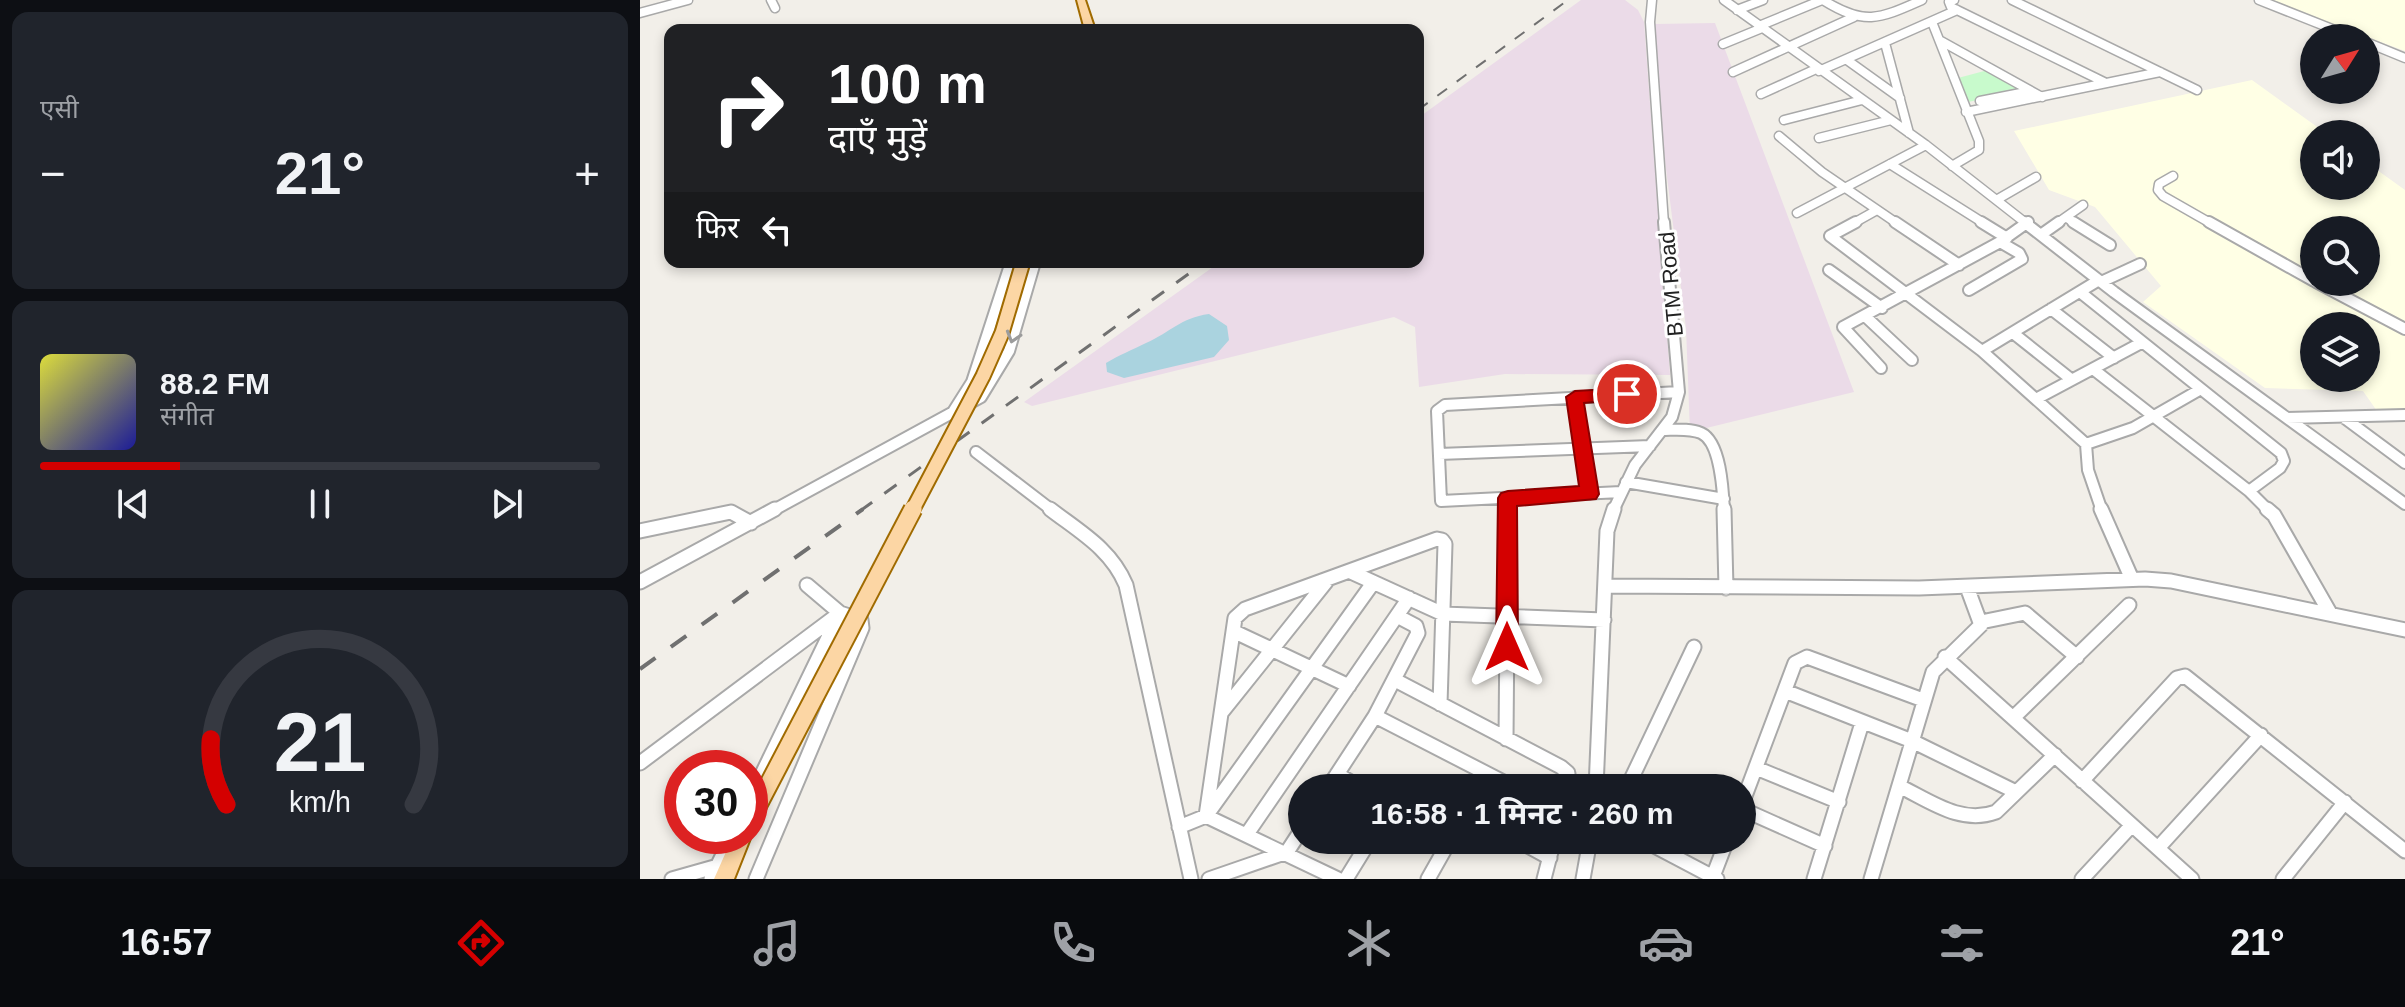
<!DOCTYPE html>
<html lang="hi">
<meta charset="utf-8">
<style>
:root{--surface:#171b24;--page:#20242c;--text:#f1f3f6;--muted:#9ea1a6;--line:#363941;--accent:#d40000}
body{margin:0;font-family:Arial,"Noto Sans Devanagari",sans-serif;background:var(--page);color:var(--text);height:100vh;display:flex;flex-direction:column;font-size:30px;white-space:nowrap}
*{box-sizing:border-box;margin:0}
p{font-size:26px;color:var(--muted)}
.icon{flex:none;width:44px;height:44px;fill:none;stroke:currentColor;stroke-width:2;stroke-linecap:round;stroke-linejoin:round}
.map{position:relative;flex:1;overflow:hidden}
.panel{display:flex;flex-direction:column;gap:12px;padding:12px;background:#0d0f14;width:640px}
.panel>*{flex:none}
.top-card{position:absolute;left:24px;top:24px;width:760px;height:244px;border-radius:16px;box-shadow:0 4px 12px #0003;background:#202124;color:#fff;overflow:hidden}
.needle{width:52px;rotate:53deg}
.fabs{position:absolute;left:1660px;top:24px;display:grid;gap:16px}
.fabs a{display:grid;place-items:center;width:80px;height:80px;border-radius:50%;background:var(--surface);box-shadow:0 4px 12px #0003;font-size:40px}
.speed{position:absolute;left:24px;top:750px;display:flex;gap:16px;font-size:40px;font-weight:700;text-align:center}
.speed>*{display:grid;place-content:center;width:104px;height:104px;border-radius:50%;background:var(--surface);box-shadow:0 4px 12px #0003;line-height:1}
.speed .limit{border:12px solid #d22;background:#fff;color:#111}
.pin{position:absolute;display:grid;place-items:center;width:68px;height:68px;color:#fff;margin:-34px;border:4px solid #fff;border-radius:50%;box-shadow:0 2px 8px #0007}
.me{position:absolute;width:88px;margin:-44px;rotate:0deg;stroke-linejoin:round;filter:drop-shadow(0 0 6px #0008)}
.turn{display:flex;align-items:center;gap:28px;height:168px;padding:0 32px;font-size:36px}
.turn .icon{width:104px;height:104px;stroke-width:2.5}
.turn b{display:block;font-size:56px;line-height:68px}
.then{display:flex;align-items:center;height:76px;padding:0 32px;background:#0003;gap:16px;font-size:30px}
.big{font-size:60px;font-weight:700;line-height:1.1}
.panel .card{flex:1;display:flex;flex-direction:column;justify-content:center;gap:12px;min-width:0;padding:0 28px;border-radius:16px;background:var(--page)}
.panel .dial{align-items:center;gap:0}
.dial svg{height:208px;overflow:visible;fill:none;stroke:var(--line);stroke-width:7;stroke-linecap:round;text-anchor:middle}
.dial text{fill:var(--text);stroke:none}
.song{display:flex;align-items:center;gap:24px}
.cover{width:96px;height:96px;border-radius:12px;background:linear-gradient(135deg,hsl(60 70% 55%),hsl(240 70% 35%))}
.played{height:8px;border-radius:4px;background:linear-gradient(90deg,var(--accent) 25%,var(--line) 25%)}
.keys{display:flex;justify-content:space-around;direction:ltr}
.heat{display:flex;justify-content:space-between;align-items:center;font-size:44px;direction:ltr}
.trip{position:absolute;left:648px;top:774px;width:468px;height:80px;border-radius:40px;background:var(--surface);box-shadow:0 4px 12px #0003;font-weight:700;line-height:80px;text-align:center}
.menu{display:flex;height:128px;justify-content:space-around;align-items:center;background:#090b0e;color:var(--muted)}
.menu .icon{width:56px;height:56px}
.menu .current{color:var(--accent)}
.menu b{font-size:36px;color:var(--text)}
main{display:flex;flex:1;min-height:0}
.map>svg:first-child{display:block}
</style>
<main>
<section class="panel">
<div class="card"><p>एसी</p>
<div class="heat"><a>−</a><b class="big">21°</b><a>+</a></div>
</div>
<div class="card">
<div class="song"><i class="cover"></i><div><b>88.2 FM</b><p>संगीत</p></div></div>
<div class="played"></div>
<div class="keys"><svg class="icon" aria-label="previous" viewBox="0 0 24 24"><path d="M18 5L8 12l10 7zM5 5v14"/></svg><svg class="icon" aria-label="pause" viewBox="0 0 24 24"><path d="M8 5v14M16 5v14"/></svg><svg class="icon" aria-label="next" viewBox="0 0 24 24"><path d="M6 5l10 7-10 7zM19 5v14"/></svg></div>
</div>
<div class="card dial"><svg viewBox="0 0 100 80">
<path d="M14 69A42 42 0 1 1 86 69"/>
<path d="M14 69A42 42 0 0 1 8 44" stroke="#d40000"/>
<text x="50" y="56" font-size="32" font-weight="700">21</text>
<text x="50" y="72" font-size="11">km/h</text>
</svg></div>
</section>
<div class="map">
<svg width="1765" height="879" viewBox="0 0 1765 879">
<rect width="100%" height="100%" fill="#f2efe9"/>
<path fill="#ebdbe8" d="M941,0h44l13,10 6,12 26,353 -165,-1 -86,13 -4,-60 -21,-10 -362,89 -8,-4 196,-140h198v-144z
M1075,23l139,369 -164,40 -4,-104 -25,-199 -6,-105z"/>
<path fill="#ffffe5" fill-rule="evenodd" d="M1628,0h137v51z
M1612,80l75,54h-13v52h52v-24l39,28v220l-28,1 -14,-20 -98,-3 -122,-86 18,-16 -66,-79 -46,-17 -35,-59zM1674,230h52v52h-52zM1674,326h52v52h-52z"/>
<path fill="#c8facc" d="M1348,70l36,20 -56,12 -10,-24z"/>
<path fill="#aad3df" d="M569,314l18,12 2,14 -15,17 -90,21 -17,-6 -1,-9c13,-8 26,-13 40,-20 25,-11 34,-25 63,-29z"/>
<g fill="none" stroke-linecap="round" stroke-linejoin="round">
<defs>
<path id="minor-far2" d="M131,0l4,8
M1012,0l-2,22 14,202
M1084,0l202,145 101,79
M1183,0c42,26 56,19 99,0
M1314,0l-5,2 2,5 153,75
M1372,0l185,90
M1619,0l96,38
M1097,10l26,-10
M0,13l48,-13
M1292,22l47,119v9l-27,16
M1119,26l63,-26
M1301,41l101,56
M1726,42l39,16
M1245,43l24,90
M1083,44l39,-16
M1207,60l53,38
M1179,71l138,-61
M1093,72l121,-55
M1121,94l55,-25
M1340,101l51,-10
M1326,112l194,-40
M1144,120l78,-20
M1139,136l43,36 76,52
M1179,138l72,-18
M1250,164l95,60
M1533,176l-14,8 -1,6 5,6 49,28
M1358,199l38,-22
M1157,213l129,-68
M1427,218l9,6
M1212,224l25,-14
M1386,224l2,-2
M1416,224l27,-19"/>
<path id="minor-far1" d="M1216,222l-26,14 152,115 104,93 2,26 14,41
M1255,222l64,43
M1341,222l26,16
M1384,222l90,70 291,212
M1433,222l37,23
M1569,222l105,59
M1402,234l17,-12
M1189,270l53,38
M1461,282l39,-18
M1676,282l89,47
M1329,290l53,-31 -3,-6 -19,-11
M1440,292l201,161 3,8 -4,7 -31,23
M1411,309l63,49
M1225,316l47,44
M1373,333l59,47
M1342,351l117,-71
M1241,368l-38,-41 157,-85 28,-20
M1453,369l156,122 20,20
M935,397l15,97
M1396,399l105,-56
M313,412l19,-30 39,-120
M1703,417l62,46
M1647,418l118,-3
M1022,430c12,0 27,-2 39,3 20,9 22,58 23,78
M1446,444l47,-16 68,-39
M336,452l77,59
M799,454l211,-8
M986,482l98,17
M981,492l-180,9 -4,-90 8,-6 234,-13
M132,511l209,-114 28,-46 26,-89
M868,511v-13
M973,511l22,-46 37,-48 7,-25 -15,-170"/>
<path id="minor" d="M410,509c30,23 61,40 76,76l65,294
M1084,509l2,79
M1461,509l30,68
M1627,509l7,6 56,98
M0,531l91,-19 20,11
M711,572l92,42 161,6
M0,582l135,-73
M965,586l314,2 226,-9 26,2 234,49
M1341,622l44,-9 52,44
M595,632l114,54
M1305,657l247,222
M755,680l166,87 7,6 -1,15
M1145,691l127,50 104,51
M582,712l104,-130
M735,716l140,72
M1374,717l115,-112
M866,739l2,-230
M0,763l200,-150 -33,-28
M1116,768l83,34
M697,774l24,14
M1442,781l95,-103 8,-2 220,175
M1259,786c31,15 62,39 97,26l59,-57
M688,788l47,-72 43,-83 -2,-7 -19,-10
M956,788l11,-257 7,-22
M987,788l67,-141
M110,799l90,-186 21,7 1,8 -106,251
M1102,804l53,-141 12,-6 116,43
M1102,809l83,37
M566,816l29,-198 10,-9 192,-70 5,1 3,4 -5,160
M566,816l132,63
M539,827l27,-11 167,-233
M607,834l162,-236
M877,840l33,18
M1003,840l74,39
M1518,848l103,-113
M32,879l46,-13
M71,879l21,-43
M569,879l78,-27 15,-23
M706,879l24,-39
M788,879l22,-39
M904,879l10,-39
M943,879l7,-39
M1072,879l15,-39
M1174,879l48,-156
M1231,879l62,-207 48,-47 -14,-38
M1442,879l50,-54
M1643,879l62,-77"/>
<path id="major" d="M437,0h8l10,30h-10z
M110,833l1,3 -17,43h-20l19,-43h17z"/>
</defs>
<use href="#minor-far2" stroke="#a9a9a9" stroke-width="11"/>
<use href="#minor-far1" stroke="#a9a9a9" stroke-width="14"/>
<use href="#minor" stroke="#a9a9a9" stroke-width="17"/>
<use href="#major" stroke="#a06b00" stroke-width="4"/>
<use href="#minor-far2" stroke="#fff" stroke-width="8"/>
<use href="#minor-far1" stroke="#fff" stroke-width="10"/>
<use href="#minor" stroke="#fff" stroke-width="13"/>
<use href="#major" fill="#fcd6a4" fill-rule="evenodd"/>
<path stroke="#707070" stroke-width="2" stroke-dasharray="12 12" stroke-linecap="butt" d="M778,110l150,-110"/>
<path stroke="#707070" stroke-width="3" stroke-dasharray="15 15" stroke-linecap="butt" d="M220,511l345,-249"/>
<path stroke="#707070" stroke-width="4" stroke-dasharray="19 19" stroke-linecap="butt" d="M0,669l223,-160"/>
<defs>
<path id="major-bridge-far1" d="M272,511l71,-135 19,-43 21,-71"/>
<path id="major-bridge" d="M110,820l163,-311"/>
</defs>
<use href="#major-bridge-far1" stroke="#a06b00" stroke-width="17" stroke-linecap="butt"/>
<use href="#major-bridge" stroke="#a06b00" stroke-width="21" stroke-linecap="butt"/>
<use href="#major-bridge-far1" stroke="#fcd6a4" stroke-width="13"/>
<use href="#major-bridge" stroke="#fcd6a4" stroke-width="17"/>
</g>
<defs><path id="oneway-chevron" d="M-2-3.5L2.5 0L-2 3.5" fill="none" stroke-width="1.6" stroke-linecap="round" stroke-linejoin="round" transform="scale(2)"/></defs>
<use stroke="#9c9c9c" href="#oneway-chevron" transform="translate(373 337) rotate(107)"/>
<path fill="#d40000" stroke="#8a0000" stroke-width="2" d="M987,388l9,6 -3,5 -49,4 15,91 -3,5 -79,7 1,141 -3,7 -8,3 -8,-3 -3,-7 2,-149 3,-5 7,-2 71,-5 -13,-89 9,-6z"/>
<g text-anchor="middle" dominant-baseline="central" stroke-width="6" stroke-linejoin="round" paint-order="stroke">
<g font-size="22" fill="#222" stroke="#fff">
<text transform="translate(1031 284) rotate(-95)">BTM Road</text>
</g>
</g>
</svg>
<div class="fabs">
<a><svg class="needle" viewBox="-14 -14 28 28"><path d="M0-13l5 13h-10z" fill="#e53935"/><path d="M0 13l5-13h-10z" fill="#9ea1a6"/></svg></a>
<a><svg class="icon" aria-label="sound" viewBox="0 0 24 24"><path d="M4 9h4l5-4v14l-5-4H4zM17 9q2 3 0 6"/></svg></a>
<a><svg class="icon" aria-label="search" viewBox="0 0 24 24"><circle cx="10" cy="10" r="6"/><path d="M15 15l6 6"/></svg></a>
<a><svg class="icon" aria-label="layers" viewBox="0 0 24 24"><path d="M12 4l9 5-9 5-9-5zM3 14l9 5 9-5"/></svg></a>
</div>
<div class="speed"><div class="limit">30</div></div>
<div class="pin" style="left:987px;top:394px;background:#d93025"><svg class="icon" aria-label="arrive" viewBox="0 0 24 24"><path d="M6 21V4h12l-3 4 3 4H6"/></svg></div>
<svg class="me" style="left:867px;top:647px" viewBox="-20 -20 40 40"><path d="M0-17L14 15 0 8-14 15z" fill="#d40000" stroke="#fff" stroke-width="4"/></svg>
<div class="trip">16:58 · 1 मिनट · 260 m</div>
<div class="top-card">
<div class="turn"><svg class="icon" aria-label="right" viewBox="0 0 24 24"><path d="M7 20v-9h11M14 6l5 5-5 5"/></svg><div><b>100 m</b>दाएँ मुड़ें</div></div>
<div class="then">फिर<svg class="icon" aria-label="left" viewBox="0 0 24 24"><path d="M17 20v-9H6M10 6l-5 5 5 5"/></svg></div>
</div>
</div>
</main>
<nav class="menu">
<b>16:57</b>
<svg class="icon current" aria-label="directions" viewBox="0 0 24 24"><path d="M12 3l9 9-9 9-9-9zM9 14v-3h6M13 9l2 2-2 2"/></svg>
<svg class="icon" aria-label="music" viewBox="0 0 24 24"><path d="M9 18V5l10-2v13"/><circle cx="6" cy="18" r="3"/><circle cx="16" cy="16" r="3"/></svg>
<svg class="icon" aria-label="phone" viewBox="0 0 24 24"><path d="M5 4h4l2 5-3 2q2 4 5 5l2-3 5 2v4C11 20 4 13 5 4z"/></svg>
<svg class="icon" aria-label="climate" viewBox="0 0 24 24"><path d="M12 3v18M4 7l16 10M4 17L20 7"/></svg>
<svg class="icon" aria-label="car" viewBox="0 0 24 24"><path d="M5 17H2v-5l4-1 3-4h7l3 4 3 1v5h-3M9 17h6M6 11h13"/><circle cx="7" cy="17" r="2"/><circle cx="17" cy="17" r="2"/></svg>
<svg class="icon" aria-label="filters" viewBox="0 0 24 24"><path d="M4 7h16M4 17h16"/><circle cx="9" cy="7" r="2"/><circle cx="15" cy="17" r="2"/></svg>
<b>21°</b>
</nav>
